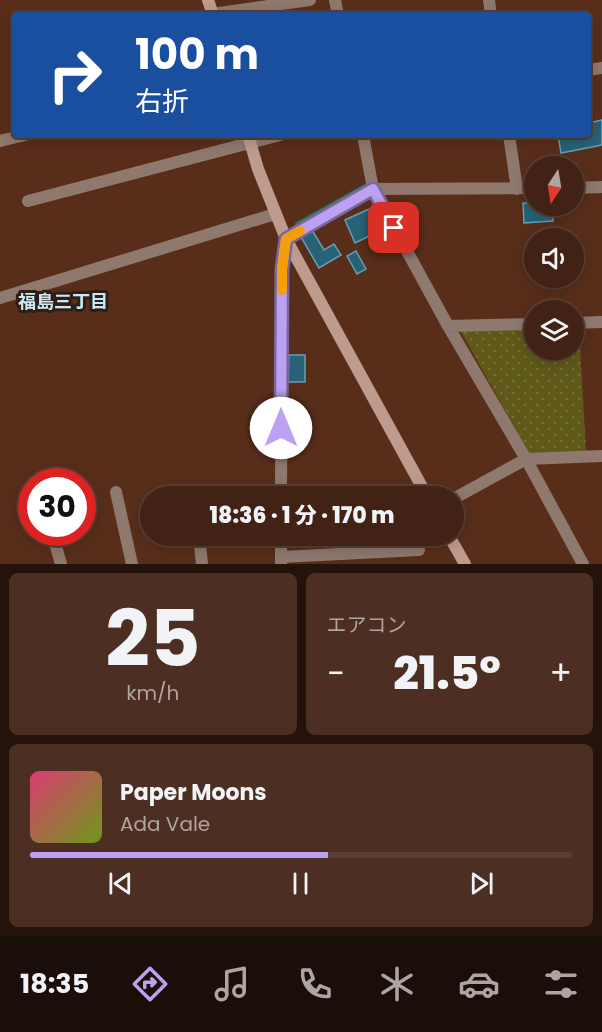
<!DOCTYPE html>
<html lang="ja">
<meta charset="utf-8">
<style>
:root{--surface:#422214;--page:#4c2f22;--text:#f1f3f6;--muted:#aea4a0;--line:#5a3f34;--accent:#bca0f2}
body{margin:0;font-family:Poppins,"Noto Sans JP",sans-serif;background:var(--page);color:var(--text);height:100vh;display:flex;flex-direction:column;font-size:22px;white-space:nowrap}
*{box-sizing:border-box;margin:0}
p{font-size:20px;color:var(--muted)}
.icon{flex:none;width:33px;height:33px;fill:none;stroke:currentColor;stroke-width:2;stroke-linecap:round;stroke-linejoin:round}
.map{position:relative;height:564px;overflow:hidden}
.side{display:flex;flex-direction:column;gap:9px;padding:9px;background:#24130b;flex:1}
.side>*{flex:none}
.hud{position:absolute;left:12px;top:12px;width:579px;height:126px;border-radius:6px;box-shadow:0 3px 15px #0003,0 0 0 2px var(--line);background:#1a4fa0;color:#fff;overflow:hidden}
.needle{width:39px;rotate:192deg}
.buttons{position:absolute;left:524px;top:156px;display:grid;gap:12px}
.buttons a{display:grid;place-items:center;width:60px;height:60px;border-radius:50%;background:var(--surface);box-shadow:0 3px 15px #0003,0 0 0 2px var(--line);font-size:30px}
.speed{position:absolute;left:18px;top:468px;display:flex;gap:12px;font-size:30px;font-weight:700;text-align:center}
.speed>*{display:grid;place-content:center;width:78px;height:78px;border-radius:50%;background:var(--surface);box-shadow:0 3px 15px #0003,0 0 0 2px var(--line);line-height:1}
.speed .limit{border:9px solid #d22;background:#fff;color:#111}
.pin{position:absolute;display:grid;place-items:center;width:51px;height:51px;color:#fff;margin:-26px;border-radius:12px;box-shadow:0 3px 9px #0006}
.me{position:absolute;width:66px;margin:-33px;rotate:0deg;stroke-linejoin:round;filter:drop-shadow(0 0 4px #0008)}
.turn{display:flex;align-items:center;gap:21px;height:126px;padding:0 24px;font-size:27px}
.turn .icon{width:78px;height:78px;stroke-width:2.5}
.turn b{display:block;font-size:42px;line-height:51px}
.big{font-size:45px;font-weight:800;line-height:1.1}
.side .widget{flex:1;display:flex;flex-direction:column;justify-content:center;gap:9px;min-width:0;padding:0 21px;border-radius:9px;background:var(--page)}
.side .dial{align-items:center;gap:0}
.dial b{font-size:78px;line-height:1}
.song{display:flex;align-items:center;gap:18px}
.cover{width:72px;height:72px;border-radius:9px;background:linear-gradient(135deg,hsl(340 70% 55%),hsl(80 70% 35%))}
.played{height:6px;border-radius:3px;background:linear-gradient(90deg,var(--accent) 55%,var(--line) 55%)}
.keys{display:flex;justify-content:space-around;direction:ltr}
.heat{display:flex;justify-content:space-between;align-items:center;font-size:33px;direction:ltr}
.side .tiles{flex:1;display:grid;gap:9px;grid-template-columns:1fr 1fr}
.widget:last-child{grid-column:span 2}
.trip{position:absolute;left:140px;top:486px;width:324px;height:60px;border-radius:30px;background:var(--surface);box-shadow:0 3px 15px #0003,0 0 0 2px var(--line);font-weight:800;line-height:60px;text-align:center}
.tab-bar{display:flex;height:96px;justify-content:space-around;align-items:center;background:#1a0e08;color:var(--muted)}
.tab-bar .icon{width:42px;height:42px}
.tab-bar .active{color:var(--accent)}
.tab-bar b{font-size:27px;color:var(--text)}
.map>svg:first-child{display:block}
</style>
<div class="map">
<svg width="602" height="564" viewBox="0 0 602 564">
<defs>
<pattern id="grass-dots" width="8" height="8" patternUnits="userSpaceOnUse" patternTransform="scale(1.5)"><rect width="8" height="8" fill="#5e5918"/><path d="M2 2h.1M6 6h.1" fill="none" stroke="#757038" stroke-width="1.8" stroke-linecap="round"/></pattern>
</defs>
<rect width="100%" height="100%" fill="#582e1a"/>
<path fill="url(#grass-dots)" d="M534,329v21h39v-21h6l7,122 -57,2 -69,-123z"/>
<g fill="none" stroke-linecap="round" stroke-linejoin="round">
<path stroke="#277457" stroke-width="4" d="M297,224l68,-38"/>
</g>
<path fill="#276277" stroke="#659fb6" stroke-width="1.5" d="M602,120v25l-41,8 -3,-18h30v-12z
M523,203h11v3h18l1,15 -29,2z
M369,209l11,22 -25,12 -10,-23z
M312,230l12,20 10,-6 7,11 -22,13 -18,-31z
M356,251l10,18 -9,5 -10,-18z
M289,355h16v27h-17z"/>
<g fill="none" stroke-linecap="round" stroke-linejoin="round">
<path stroke="#8f796f" stroke-width="12" d="M335,0l3,15
M489,0l2,15
M212,14l98,-14
M588,70l14,-2
M363,135l10,54 75,137 78,133 57,105
M509,135l8,54
M0,141l25,-6
M573,188l29,-1
M28,201l252,-66
M0,298l275,-84
M573,323l29,-1
M448,326l86,-2
M116,492l16,72
M281,496l1,-227 4,-30 87,-50 161,-1
M453,499l73,-40 76,-3
M53,536l8,28
M199,536l3,28
M281,536v27
M281,557l138,-7"/>
<path stroke="#be9b8c" stroke-width="12" d="M208,0l5,15
M248,135l10,34 28,70 141,257
M449,536l16,28"/>
</g>
<g fill="none" stroke-linecap="round" stroke-linejoin="round">
<defs>
<path id="route" d="M281,428l1,-159 4,-30 87,-50 21,39"/>
</defs>
<use href="#route" stroke="#7a689d" stroke-width="15"/>
<use href="#route" stroke="#bca0f2" stroke-width="10"/>
<path stroke="#f59e0b" stroke-width="10" d="M282,290v-21l4,-30 14,-8"/>
</g>
<g text-anchor="middle" dominant-baseline="central" stroke-width="6" stroke-linejoin="round" paint-order="stroke">
<g font-size="18" font-weight="bold" fill="#c8eaf8" stroke="#301d14">
<text x="63" y="301">福島三丁目</text>
</g>
</g>
</svg>
<div class="buttons">
<a><svg class="needle" viewBox="-14 -14 28 28"><path d="M0-13l5 13h-10z" fill="#e53935"/><path d="M0 13l5-13h-10z" fill="#aea4a0"/></svg></a>
<a><svg class="icon" aria-label="sound" viewBox="0 0 24 24"><path d="M4 9h4l5-4v14l-5-4H4zM17 9q2 3 0 6"/></svg></a>
<a><svg class="icon" aria-label="layers" viewBox="0 0 24 24"><path d="M12 4l9 5-9 5-9-5zM3 14l9 5 9-5"/></svg></a>
</div>
<div class="speed"><div class="limit">30</div></div>
<div class="pin" style="left:394px;top:228px;background:#d93025"><svg class="icon" aria-label="arrive" viewBox="0 0 24 24"><path d="M6 21V4h12l-3 4 3 4H6"/></svg></div>
<svg class="me" style="left:281px;top:428px" viewBox="-20 -20 40 40"><circle r="19" fill="#fff"/><path d="M0-13L10 11 0 6-10 11z" fill="#bca0f2"/></svg>
<div class="trip">18:36 · 1 分 · 170 m</div>
<div class="hud">
<div class="turn"><svg class="icon" aria-label="right" viewBox="0 0 24 24"><path d="M7 20v-9h11M14 6l5 5-5 5"/></svg><div><b>100 m</b>右折</div></div>
</div>
</div>
<section class="side">
<div class="tiles">
<div class="widget dial"><b>25</b><p>km/h</p></div>
<div class="widget"><p>エアコン</p>
<div class="heat"><a>−</a><b class="big">21.5°</b><a>+</a></div>
</div>
<div class="widget">
<div class="song"><i class="cover"></i><div><b>Paper Moons</b><p>Ada Vale</p></div></div>
<div class="played"></div>
<div class="keys"><svg class="icon" aria-label="previous" viewBox="0 0 24 24"><path d="M18 5L8 12l10 7zM5 5v14"/></svg><svg class="icon" aria-label="pause" viewBox="0 0 24 24"><path d="M8 5v14M16 5v14"/></svg><svg class="icon" aria-label="next" viewBox="0 0 24 24"><path d="M6 5l10 7-10 7zM19 5v14"/></svg></div>
</div>
</div>
</section>
<nav class="tab-bar">
<b>18:35</b>
<svg class="icon active" aria-label="directions" viewBox="0 0 24 24"><path d="M12 3l9 9-9 9-9-9zM9 14v-3h6M13 9l2 2-2 2"/></svg>
<svg class="icon" aria-label="music" viewBox="0 0 24 24"><path d="M9 18V5l10-2v13"/><circle cx="6" cy="18" r="3"/><circle cx="16" cy="16" r="3"/></svg>
<svg class="icon" aria-label="phone" viewBox="0 0 24 24"><path d="M5 4h4l2 5-3 2q2 4 5 5l2-3 5 2v4C11 20 4 13 5 4z"/></svg>
<svg class="icon" aria-label="climate" viewBox="0 0 24 24"><path d="M12 3v18M4 7l16 10M4 17L20 7"/></svg>
<svg class="icon" aria-label="car" viewBox="0 0 24 24"><path d="M5 17H2v-5l4-1 3-4h7l3 4 3 1v5h-3M9 17h6M6 11h13"/><circle cx="7" cy="17" r="2"/><circle cx="17" cy="17" r="2"/></svg>
<svg class="icon" aria-label="filters" viewBox="0 0 24 24"><path d="M4 7h16M4 17h16"/><circle cx="9" cy="7" r="2"/><circle cx="15" cy="17" r="2"/></svg>
</nav>
